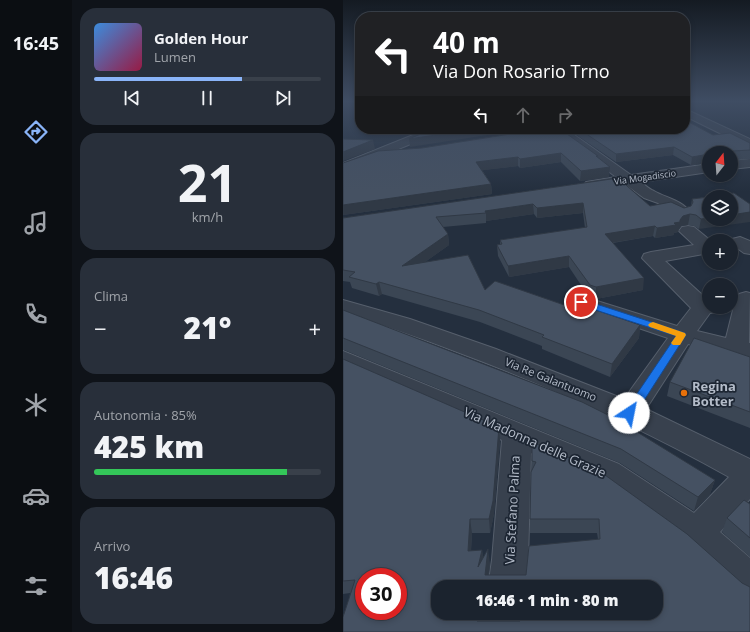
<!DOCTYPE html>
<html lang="it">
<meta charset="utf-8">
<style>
:root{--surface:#1b232e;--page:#282f3a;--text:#f1f3f6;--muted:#a0a4aa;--line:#39404a;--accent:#8ab4f8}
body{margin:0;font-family:"Open Sans",sans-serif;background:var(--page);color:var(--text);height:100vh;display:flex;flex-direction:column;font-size:15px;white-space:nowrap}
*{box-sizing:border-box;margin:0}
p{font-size:13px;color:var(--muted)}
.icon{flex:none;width:22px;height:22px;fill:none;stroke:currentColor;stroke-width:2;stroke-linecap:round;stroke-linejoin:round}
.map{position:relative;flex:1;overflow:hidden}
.side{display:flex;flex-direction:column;gap:8px;padding:8px;background:#0f1319;width:271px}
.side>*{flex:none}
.hud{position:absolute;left:12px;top:12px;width:335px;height:122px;border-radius:16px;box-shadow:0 2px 6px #0003,0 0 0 1px var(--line);background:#202124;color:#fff;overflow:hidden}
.needle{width:26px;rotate:17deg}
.controls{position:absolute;left:359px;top:146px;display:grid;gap:8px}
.controls a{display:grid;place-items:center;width:36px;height:36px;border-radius:50%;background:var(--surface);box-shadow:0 2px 6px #0003,0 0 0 1px var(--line);font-size:20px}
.speed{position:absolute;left:12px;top:568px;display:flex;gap:8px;font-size:20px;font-weight:700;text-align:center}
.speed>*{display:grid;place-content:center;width:52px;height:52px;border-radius:50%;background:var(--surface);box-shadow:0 2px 6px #0003,0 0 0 1px var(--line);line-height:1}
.speed .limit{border:6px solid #d22;background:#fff;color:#111}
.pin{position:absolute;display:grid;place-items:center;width:34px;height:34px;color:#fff;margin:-17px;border:2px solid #fff;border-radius:50%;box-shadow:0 1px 4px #0007}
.me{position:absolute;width:44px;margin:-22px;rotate:34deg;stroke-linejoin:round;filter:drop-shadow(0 0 3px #0008)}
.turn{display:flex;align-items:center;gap:14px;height:84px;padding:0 12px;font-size:18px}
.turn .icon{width:52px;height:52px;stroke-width:2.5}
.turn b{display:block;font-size:28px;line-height:34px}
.lanes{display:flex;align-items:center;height:38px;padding:0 12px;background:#0003;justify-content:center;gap:20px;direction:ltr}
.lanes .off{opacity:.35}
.big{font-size:30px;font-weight:800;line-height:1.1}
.side .card{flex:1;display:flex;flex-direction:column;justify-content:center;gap:6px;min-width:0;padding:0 14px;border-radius:16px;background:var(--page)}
.side .dial{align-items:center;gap:0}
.dial b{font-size:52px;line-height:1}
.song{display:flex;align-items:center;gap:12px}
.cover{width:48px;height:48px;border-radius:6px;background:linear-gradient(135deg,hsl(210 70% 55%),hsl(340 70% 35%))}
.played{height:4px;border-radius:2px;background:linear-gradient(90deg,var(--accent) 65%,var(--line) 65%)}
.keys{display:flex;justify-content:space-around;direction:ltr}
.heat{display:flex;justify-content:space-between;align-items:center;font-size:22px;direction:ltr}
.charge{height:6px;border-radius:3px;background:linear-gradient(90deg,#34c759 85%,var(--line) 0)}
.trip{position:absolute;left:88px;top:580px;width:232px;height:40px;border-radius:16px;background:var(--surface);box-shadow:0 2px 6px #0003,0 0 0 1px var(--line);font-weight:800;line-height:40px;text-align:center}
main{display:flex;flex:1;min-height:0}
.menu{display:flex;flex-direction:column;width:72px;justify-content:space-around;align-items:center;background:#0b0e12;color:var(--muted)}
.menu .icon{width:28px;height:28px}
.menu .current{color:var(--accent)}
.menu b{font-size:18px;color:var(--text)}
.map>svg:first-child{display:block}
</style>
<main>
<nav class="menu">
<b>16:45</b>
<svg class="icon current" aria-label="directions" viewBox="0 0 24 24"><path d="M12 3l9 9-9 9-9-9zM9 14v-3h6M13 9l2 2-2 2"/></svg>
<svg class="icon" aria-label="music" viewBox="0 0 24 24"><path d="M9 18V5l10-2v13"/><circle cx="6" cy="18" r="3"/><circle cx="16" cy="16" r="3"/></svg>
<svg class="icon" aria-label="phone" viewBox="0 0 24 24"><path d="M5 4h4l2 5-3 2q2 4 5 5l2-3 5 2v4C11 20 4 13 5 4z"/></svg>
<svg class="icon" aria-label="climate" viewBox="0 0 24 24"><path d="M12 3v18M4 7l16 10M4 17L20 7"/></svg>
<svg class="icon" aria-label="car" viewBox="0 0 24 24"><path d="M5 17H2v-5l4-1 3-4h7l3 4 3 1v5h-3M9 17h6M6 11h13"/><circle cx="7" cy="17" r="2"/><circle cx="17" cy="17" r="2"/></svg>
<svg class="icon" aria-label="filters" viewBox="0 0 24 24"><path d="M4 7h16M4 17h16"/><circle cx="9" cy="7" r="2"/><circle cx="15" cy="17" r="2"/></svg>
</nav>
<section class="side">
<div class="card">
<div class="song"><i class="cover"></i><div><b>Golden Hour</b><p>Lumen</p></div></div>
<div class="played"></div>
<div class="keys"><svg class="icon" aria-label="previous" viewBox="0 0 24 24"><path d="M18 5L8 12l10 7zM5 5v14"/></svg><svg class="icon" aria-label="pause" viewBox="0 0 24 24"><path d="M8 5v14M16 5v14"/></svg><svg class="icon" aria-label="next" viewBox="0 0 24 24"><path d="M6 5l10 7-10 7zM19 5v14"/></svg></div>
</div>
<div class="card dial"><b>21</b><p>km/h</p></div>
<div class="card"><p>Clima</p>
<div class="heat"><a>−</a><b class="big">21°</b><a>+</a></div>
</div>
<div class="card"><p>Autonomia · 85%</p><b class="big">425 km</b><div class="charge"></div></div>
<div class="card"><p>Arrivo</p><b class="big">16:46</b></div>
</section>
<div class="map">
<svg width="407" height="632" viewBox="0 0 407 632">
<rect width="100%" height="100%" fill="#242f3e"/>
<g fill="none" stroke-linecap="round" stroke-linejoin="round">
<defs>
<path id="minor" d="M342,109l65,30v9l-65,-32z
M85,129h16l-2,2 -99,41v-9z
M210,129h13l65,46 78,-11v8l-68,10c4,3 8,7 13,9 12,7 28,9 36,21l-2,3 -6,2 -6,-2 -18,-12 -14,-5 -19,-14 -34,5 -5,-1 -2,-3 2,-3 30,-5z
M407,159v8l-19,2v-8z
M345,226l6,1 17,14h-2v12l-44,8 44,40v6h11l-3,5 -7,1 -13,18 29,7 10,-40 3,-4 7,-2 4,1 -1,50h1v16l-62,-15 -42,65 104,50v40l-30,33 30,26v43l-13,-6 -53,-49 -87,-64 -66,-29 -3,107 -2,27h-38l4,-27 10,-120 -159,-71v-18l276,113 75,49 35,-36c-87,-49 -178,-90 -272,-125 -37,-14 -75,-28 -114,-39v-13l67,19 86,30 128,50 44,-61 -94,-32 -4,-4 4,-4 7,-2 96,30 14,-18 -49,-50 2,-4 7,-2 43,-7 -15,-14 3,-4z
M397,237l10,4v13l-6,-1 -7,-5 -6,1v-8h-7z
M140,613h40l-3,19h-40z"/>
</defs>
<use href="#minor" stroke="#565f6c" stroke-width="2"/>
<use href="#minor" fill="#38414e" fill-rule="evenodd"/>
</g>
<path fill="#3b4654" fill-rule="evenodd" d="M199,129l56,27 -1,2 12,19 -29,4 -19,-19 -41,6 -2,-2 -36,4 9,14 1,10 -149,21v-52l79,-15z
M225,129h117l65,14v16l-19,1v-7h-22v10l-18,2 -18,-10 -57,7z
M275,178l32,28 34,2 7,-2 1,-7 42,-6 -35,36 -5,-3 -6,-1 -7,1 -2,3 -1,3 -4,1v2l-19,3 -2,-2 -40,7 30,47 -47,9 -7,-2 -20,-30 -60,10 -11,-21 -1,-11 3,-1v-4l85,-12 -2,-15 -46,5 -3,-4 -48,7v2l-43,4 5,7 1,11 -24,17 60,28 85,17 70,18 -1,13 -29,39 -68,-28v-3l-62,-24 -98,-28 -3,2 -27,-8 -2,-6 -7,-1v-63z
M0,310l372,170 -5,14 -16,17 -74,-48 -276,-113h-1z
M407,357v71l-83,-32 3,-14z
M0,359l156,68 1,14 -6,73 -4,19h-18l-1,18 11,-1 1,8 7,5 -1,12h37l72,-36 -1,-6h-67v-14l2,-48v-29l210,141 8,49h-407l7,-39 -7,1zM95,587l218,26 -136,8h-39l1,-8h-44z
M407,504v53l-28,-25 5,-14z"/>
<path fill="#303945" d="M133,129h51l-117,18 -1,-8z
M30,140l2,9 -32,12v-9z
M331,147l-1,8 -57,7v-8z
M218,153v9l-41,6v-9z
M366,154v9l-18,2 1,-8z
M175,157v9l-41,5 -1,-9z
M267,167l-1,10 -29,4 1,-10z
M148,184l1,10 -149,21v-10z
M240,203v10l-46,5v-10z
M190,204l1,10 -48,7v-8l-1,-2z
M407,212v10l-51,7 2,-10 8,-1v1h22v-4z
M347,214l-2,11 -7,1 -2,3 -1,3 -4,1v2l-19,3 2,-10 17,-5 9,-7z
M312,226l-2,10 -49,8 1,-10z
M105,234l1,11 -45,32 -2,-11z
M226,256v11l-60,10 -1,-11z
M301,278l-1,12 -47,9v-12z
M36,282l3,12 -3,2 -3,-12z
M297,325l-1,13 -29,39 2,-13z
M156,427l1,14 -6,73 -4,19 -1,-14z
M372,480l-5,14 -16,17 4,-14z
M127,519l2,14 -2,32 -2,-14z
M145,549l2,14 -3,24 -2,-12z
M139,550l2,13 -6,4z
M135,613h4l-3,19 -2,-11z"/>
<path fill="#455162" stroke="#303945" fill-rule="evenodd" d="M342,120l28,15 17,-2 20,10v7l-17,1 -2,3v-1h-22v1l-17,3 -18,-10 -58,7 -37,-25h106z
M89,129h44l-67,10z
M199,129h18l38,27h-2l14,11 -29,4 -20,-18 -41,6 -2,-2 -42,5 15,22 -148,21v-42l35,-12 44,-3z
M0,139l30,1 -30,12z
M275,178l32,28 21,-4 13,6 7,-2 2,-4 -1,-3 17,-2v21l-8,1 -5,-4 -6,-1 -7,2 -3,4v2l-6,1 2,2 -19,3 -2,-2 -50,8 39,44 -48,9 -6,-2 -21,-29 -61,10 -11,-21 5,-1 -2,-4 87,-13 -4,-24 -46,5 -4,-4 -48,7 1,2 -50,4 12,17 -46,32 66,-11 17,35 10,-9 75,26 5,-4 65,22 -28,39 -70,-27 2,-2 -65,-25 -100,-28 -3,2 -27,-7 6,-5 -12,-2v-52z
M391,193l16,11v8l-19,3v-18h-22z
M0,310l239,92 34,17 99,61 -17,17 -77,-48 -278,-111z
M351,338l56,19v55l-80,-30z
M0,359l156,68 -6,74 -4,18h-19l-2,32 14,-1 -4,17 10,-18 -3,26h41l3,-29 71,-7 -1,-20h-69l1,-47 5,-10 -4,-1v-19l66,28 89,64 55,49 8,4v45h-407v-15l12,-37 -12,1zM21,577h34v34h-34zM95,587h218v26h-135l-1,8h-43l1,-8h-40z
M401,500l6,4v34l-23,-20z"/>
<linearGradient id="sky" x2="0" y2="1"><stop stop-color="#141a22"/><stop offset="0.53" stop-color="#3f4d63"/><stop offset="1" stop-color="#3f4d63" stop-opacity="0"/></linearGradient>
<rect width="407" height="191" fill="url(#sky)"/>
<path fill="#1a73e8" stroke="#114b97" d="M238,299l104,34 1,2 -52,81 -5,1 -4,-1 -1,-3 52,-77 -99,-32 -1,-2 1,-2z"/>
<path fill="#f59e0b" d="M310,322l32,11 1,2 -6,10h-7l-2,-2 5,-7 -26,-9 -2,-2 2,-2z"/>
<circle fill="#e8710a" stroke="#1d2633" stroke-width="1.5" cx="341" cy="393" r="4"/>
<g text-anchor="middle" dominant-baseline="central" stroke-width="3.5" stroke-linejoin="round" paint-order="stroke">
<g font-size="9" fill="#b4bcc9" stroke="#1d2633">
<text transform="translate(302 177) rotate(-8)">Via Mogadiscio</text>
</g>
<g font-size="11" fill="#b4bcc9" stroke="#1d2633">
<text transform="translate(208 379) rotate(22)">Via Re Galantuomo</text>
</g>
<g font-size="13" font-weight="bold" fill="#b4bcc9" stroke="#1d2633" text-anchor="start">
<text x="349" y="386">Regina<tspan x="349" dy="15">Botter</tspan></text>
</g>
<g font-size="13" fill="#b4bcc9" stroke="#1d2633">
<text transform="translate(192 442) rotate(24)">Via Madonna delle Grazie</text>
<text transform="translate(169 510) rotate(-87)">Via Stefano Palma</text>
</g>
</g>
</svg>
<div class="controls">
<a><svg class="needle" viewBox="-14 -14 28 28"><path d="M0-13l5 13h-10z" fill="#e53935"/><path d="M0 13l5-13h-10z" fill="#a0a4aa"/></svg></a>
<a><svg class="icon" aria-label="layers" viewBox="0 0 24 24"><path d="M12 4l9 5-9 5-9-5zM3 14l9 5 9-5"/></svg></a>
<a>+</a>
<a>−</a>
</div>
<div class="speed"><div class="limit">30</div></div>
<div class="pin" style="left:238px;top:302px;background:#d93025"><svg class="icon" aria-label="arrive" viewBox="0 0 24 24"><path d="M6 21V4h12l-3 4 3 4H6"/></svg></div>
<svg class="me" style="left:286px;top:413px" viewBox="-20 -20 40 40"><circle r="19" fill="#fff"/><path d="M0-13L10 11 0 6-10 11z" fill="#1a73e8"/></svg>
<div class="trip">16:46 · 1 min · 80 m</div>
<div class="hud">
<div class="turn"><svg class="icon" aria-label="left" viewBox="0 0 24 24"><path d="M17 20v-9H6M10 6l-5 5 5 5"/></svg><div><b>40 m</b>Via Don Rosario Trno</div></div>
<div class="lanes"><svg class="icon" aria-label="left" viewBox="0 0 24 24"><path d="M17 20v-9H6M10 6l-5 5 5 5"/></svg><svg class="icon off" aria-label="ahead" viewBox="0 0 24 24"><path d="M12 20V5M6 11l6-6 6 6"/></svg><svg class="icon off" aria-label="right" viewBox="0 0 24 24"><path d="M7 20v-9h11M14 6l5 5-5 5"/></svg></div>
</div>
</div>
</main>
